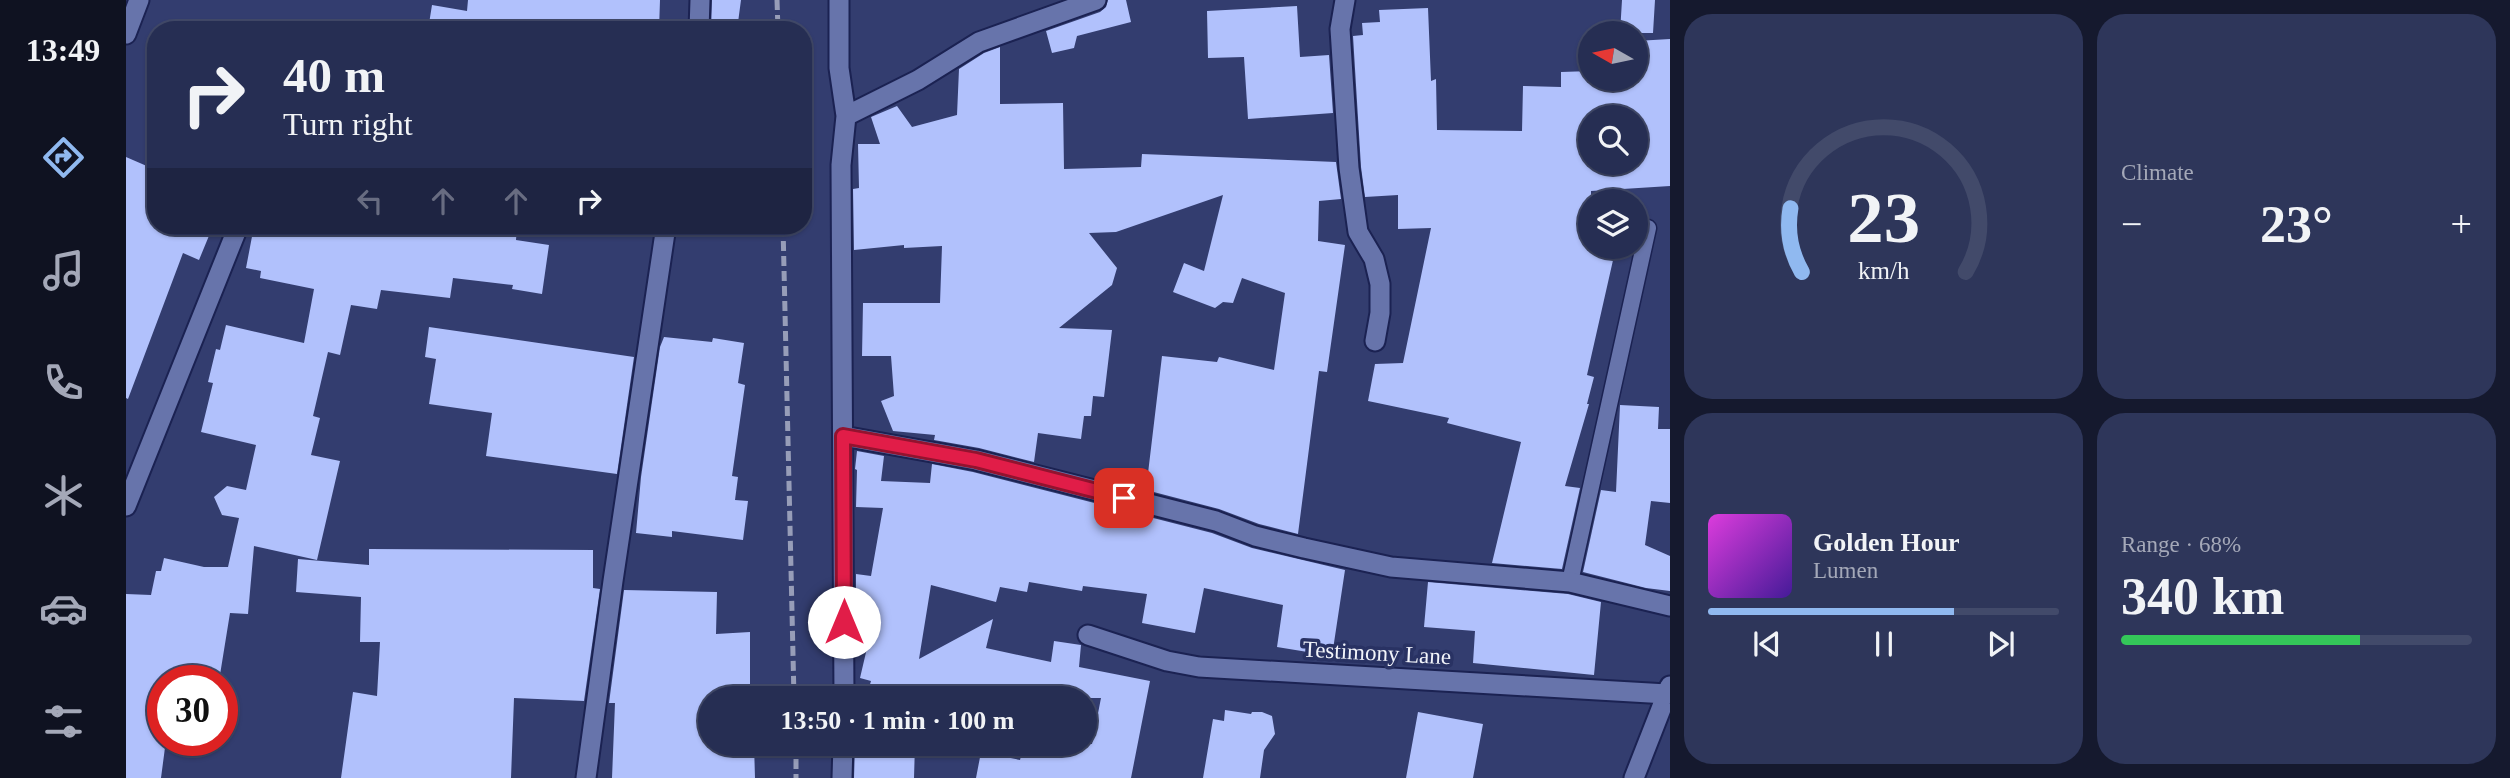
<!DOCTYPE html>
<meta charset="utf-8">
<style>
:root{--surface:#262e53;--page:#2e365a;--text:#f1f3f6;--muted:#a4a8b8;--line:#424a6a;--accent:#90b9f0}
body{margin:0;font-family:"Times New Roman",serif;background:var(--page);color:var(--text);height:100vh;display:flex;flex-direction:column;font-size:26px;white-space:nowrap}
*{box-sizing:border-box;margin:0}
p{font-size:23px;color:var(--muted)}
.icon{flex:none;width:38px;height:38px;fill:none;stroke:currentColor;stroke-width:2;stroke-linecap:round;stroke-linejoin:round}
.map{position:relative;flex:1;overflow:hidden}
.details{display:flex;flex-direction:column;gap:14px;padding:14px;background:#15192e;width:840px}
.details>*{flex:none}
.hud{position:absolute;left:21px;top:21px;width:665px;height:214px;border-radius:28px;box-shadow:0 2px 5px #0004,0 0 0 2px var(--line);background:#262e53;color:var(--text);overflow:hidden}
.needle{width:46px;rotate:279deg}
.fabs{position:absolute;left:1452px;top:21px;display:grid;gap:14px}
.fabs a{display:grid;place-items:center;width:70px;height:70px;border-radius:50%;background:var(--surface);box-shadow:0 2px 5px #0004,0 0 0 2px var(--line);font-size:35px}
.speed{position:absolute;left:21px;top:665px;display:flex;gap:14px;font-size:35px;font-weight:700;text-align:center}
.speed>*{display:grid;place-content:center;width:91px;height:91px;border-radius:50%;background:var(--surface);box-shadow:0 2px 5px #0004,0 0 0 2px var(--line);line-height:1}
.speed .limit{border:10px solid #d22;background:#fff;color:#111}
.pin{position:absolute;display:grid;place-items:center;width:60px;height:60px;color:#fff;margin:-30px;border-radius:14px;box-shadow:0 4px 10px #0006}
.me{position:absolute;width:77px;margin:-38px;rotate:0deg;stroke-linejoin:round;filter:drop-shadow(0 0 5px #0008)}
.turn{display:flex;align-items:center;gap:24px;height:147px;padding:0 21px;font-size:32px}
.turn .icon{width:91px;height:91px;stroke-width:2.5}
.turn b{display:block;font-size:49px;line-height:60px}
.lanes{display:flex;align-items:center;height:66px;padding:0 21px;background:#0003;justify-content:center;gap:35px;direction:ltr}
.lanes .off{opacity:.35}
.big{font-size:52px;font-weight:700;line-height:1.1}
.details .card{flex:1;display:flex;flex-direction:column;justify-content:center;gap:10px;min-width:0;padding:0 24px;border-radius:28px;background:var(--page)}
.details .dial{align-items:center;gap:0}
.dial svg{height:182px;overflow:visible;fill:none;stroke:var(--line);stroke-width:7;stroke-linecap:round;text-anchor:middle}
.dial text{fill:var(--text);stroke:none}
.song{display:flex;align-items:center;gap:21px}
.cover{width:84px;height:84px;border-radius:10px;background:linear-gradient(135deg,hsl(300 70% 55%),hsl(260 70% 35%))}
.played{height:7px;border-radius:4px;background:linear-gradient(90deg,var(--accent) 70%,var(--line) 70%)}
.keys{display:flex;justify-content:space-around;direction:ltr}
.heat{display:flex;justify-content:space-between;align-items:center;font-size:38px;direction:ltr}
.charge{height:10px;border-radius:5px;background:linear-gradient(90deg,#34c759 68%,var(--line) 0)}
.details .tiles{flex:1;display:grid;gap:14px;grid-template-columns:repeat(2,1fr)}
.trip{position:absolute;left:572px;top:686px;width:399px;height:70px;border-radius:35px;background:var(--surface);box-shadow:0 2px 5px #0004,0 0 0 2px var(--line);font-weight:700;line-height:70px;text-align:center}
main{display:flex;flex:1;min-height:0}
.dock{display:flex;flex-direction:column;width:126px;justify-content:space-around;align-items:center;background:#0f1221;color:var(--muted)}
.dock .icon{width:49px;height:49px}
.dock .on{color:var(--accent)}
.dock b{font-size:32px;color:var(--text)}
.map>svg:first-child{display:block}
</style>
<main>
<nav class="dock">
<b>13:49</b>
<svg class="icon on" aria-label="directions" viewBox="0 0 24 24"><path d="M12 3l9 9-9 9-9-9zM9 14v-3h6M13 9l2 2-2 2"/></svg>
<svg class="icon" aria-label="music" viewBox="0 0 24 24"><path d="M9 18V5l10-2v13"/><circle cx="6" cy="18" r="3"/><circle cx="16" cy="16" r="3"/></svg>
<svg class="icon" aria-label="phone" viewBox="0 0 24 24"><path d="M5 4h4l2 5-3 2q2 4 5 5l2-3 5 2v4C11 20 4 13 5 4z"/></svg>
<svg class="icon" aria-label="climate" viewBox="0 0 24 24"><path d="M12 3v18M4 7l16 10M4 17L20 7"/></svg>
<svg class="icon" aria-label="car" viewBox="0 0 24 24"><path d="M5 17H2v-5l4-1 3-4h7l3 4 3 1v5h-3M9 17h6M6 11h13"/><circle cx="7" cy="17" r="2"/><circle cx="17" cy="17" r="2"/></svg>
<svg class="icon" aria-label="filters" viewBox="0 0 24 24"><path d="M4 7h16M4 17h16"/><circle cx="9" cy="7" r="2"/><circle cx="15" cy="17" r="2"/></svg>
</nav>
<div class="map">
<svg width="1544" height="778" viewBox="0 0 1544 778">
<rect width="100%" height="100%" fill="#333d6f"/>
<path fill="#b1c1fc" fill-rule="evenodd" d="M342,0h192l-1,30h-231l4,-25 35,6z
M586,0h29l-4,30h-26z
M982,0h18l5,22 -54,14 -3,12 -22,5 -6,-22 54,-19 6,-5z
M1496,0h33l-2,33h-33z
M1171,6l3,51 29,-2 4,58 -85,6 -4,-62 -36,1 -1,-47z
M1302,8l3,73 5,-2 1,51 85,1 1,-45 38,1v-15l30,-1v8h45v-38l34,-2v147l-79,5v56h25l-29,128 7,2 -7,27h2l-24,82 15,2 -18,81 -70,-6 29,-121 -74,-19 2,-5 -81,-17 7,-37 28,-1 28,-135 -33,1v-34l-33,2 -4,-30 -8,-131 10,-1 -1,-12 18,-1 -1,-12zM1465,117h45v46h-45z
M874,47v57l63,-1 1,66 77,-2 1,-13 194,8 5,37 -22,2 -1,40 27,4 -18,127 -8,-1 -21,163 -39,-10 -40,-15 -73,-19 16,-134 55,6 2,-5 55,13 11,-77 -43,-15 -9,25 -10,-1 -8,6 -42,-16 11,-29 20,8 19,-76 -107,37 -27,1 28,35 -5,17 -53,43 53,2 -8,67 -11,-1 -2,20h-7l-3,23 -43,-6 -4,29 -55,-14 -45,-8 1,-5 -42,-4 -12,-30 13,-5 -3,-40h-29l1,-53h77l2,-57 -38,2v-3l-50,5 -1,-61 6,-1 -1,-44h22l-9,-27 26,-11 15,21 45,-12 2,-46 25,-16z
M0,157l30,13v56h57l-14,34 -16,-7 -55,146 -2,-1z
M128,226h57l33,6 2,-6h171l-1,14 33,5 -7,49 -30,-5 1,-4 -60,-7 -3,20 -69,-8 -4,19 -26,-4 -11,50 -12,-3 -15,64 7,2 -9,37 29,6 -23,99 -63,-14 -6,68 -18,-1 -11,68h-56v59h3l-5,38h-35v-184l25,1 5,-24h5l3,-13 40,9h24l11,-49 -17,-3 -8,-18 13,-11 19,4 10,-45 -55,-13 12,-49 -5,-1 8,-33 4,1 6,-25 78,18 10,-54 -54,-11 1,-7 -15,-3z
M303,327l205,30 -17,117 -131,-18 6,-43 -63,-9 7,-45 -11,-2z
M538,337l48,5 1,-4 31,5 -6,40 7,2 -13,91 6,1 -3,23 13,1 -5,39 -71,-9v6l-36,-4 5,-56 19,-130z
M1494,405l39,2 -1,22h12v74l-19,-2 -6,44 25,11v35l-24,-3 -63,-16 18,-82 15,2z
M731,451l27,5 -3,25 49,2 2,-19 41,8 239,61 40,15 93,22 -13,86 -55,-9 6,-42 -79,-17 -9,45 -53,-10 5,-29 -64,-8 -1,5 -53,-9 -2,10 -27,-5 -4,15 -65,-17 -12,74 74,-40 -7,29 65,14 3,-21 27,4 -2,22 71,14 -19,97h-155l5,-26 39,8 4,-16h68l9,-46h-205l-28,-7 3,-10 -11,-3 7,-30 -11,-2v-72l15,2 12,-68 -27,-1 1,-37 -2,-1z
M243,549l224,1v38l7,1 -16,112 -70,-3 -3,80h-170l12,-86 24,4 3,-54h-20l1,-45 -65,-5 2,-33 71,6z
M1302,582l140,12 33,8 -7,73 -121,-12 2,-32 -51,-4z
M498,590l93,2 -1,42 34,-2v66h-40v46h44l1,34h-143l3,-75h-6z
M1099,710l26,4 1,-2h10l10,4 3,18 -11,16 -4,28h-57l10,-59 11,2z
M1292,712l65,12 -10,54h-67z
M729,744h60l-1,34h-60z"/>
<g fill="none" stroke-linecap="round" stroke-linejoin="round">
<defs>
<path id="service" d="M1444,582l78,-354"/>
<path id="minor" d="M713,0v68l7,48 -5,49 3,533
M1219,0l-5,29 9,139 9,64 16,27 6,25v29l-5,28
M573,30l1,-30
M0,34l13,-34
M720,116l72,-36 61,-38 117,-42
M717,436l133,24 240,61 39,15 49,12 87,19 179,15 100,24
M0,506l112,-279
M962,635l79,26 32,6 468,27
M460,778l27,-197 53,-355
M716,778l1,-34
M1508,778l36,-92"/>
</defs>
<use href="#service" stroke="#1b2252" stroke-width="19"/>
<use href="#minor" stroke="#1b2252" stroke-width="23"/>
<use href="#service" stroke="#6774ab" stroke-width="16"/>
<use href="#minor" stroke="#6774ab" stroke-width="19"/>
<path stroke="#979db8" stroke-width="5" stroke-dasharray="10 5" stroke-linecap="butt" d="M651,0l1,30
M657,226l11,472
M670,744v34"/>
</g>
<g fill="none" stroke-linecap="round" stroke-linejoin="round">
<defs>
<path id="route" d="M718,622l-1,-186 133,24 148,38"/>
</defs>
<use href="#route" stroke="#92132f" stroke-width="18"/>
<use href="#route" stroke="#e11d48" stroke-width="12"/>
</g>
<g text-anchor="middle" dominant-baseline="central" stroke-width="7" stroke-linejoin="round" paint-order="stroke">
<g font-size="23" fill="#f2f4fa" stroke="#293263">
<text transform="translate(1251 653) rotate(3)">Testimony Lane</text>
</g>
</g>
</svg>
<div class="fabs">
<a><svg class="needle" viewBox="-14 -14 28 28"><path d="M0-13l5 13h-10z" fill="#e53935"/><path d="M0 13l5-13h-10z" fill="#a4a8b8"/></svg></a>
<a><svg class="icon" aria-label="search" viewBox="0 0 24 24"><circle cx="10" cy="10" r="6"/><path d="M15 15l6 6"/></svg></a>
<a><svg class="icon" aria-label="layers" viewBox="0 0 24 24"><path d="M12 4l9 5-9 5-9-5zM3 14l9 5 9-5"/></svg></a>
</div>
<div class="speed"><div class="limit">30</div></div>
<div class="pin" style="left:998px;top:498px;background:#d93025"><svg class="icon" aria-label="arrive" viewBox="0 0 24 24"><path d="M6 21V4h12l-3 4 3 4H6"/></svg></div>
<svg class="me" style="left:718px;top:622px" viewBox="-20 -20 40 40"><circle r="19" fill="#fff"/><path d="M0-13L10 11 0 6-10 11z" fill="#e11d48"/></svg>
<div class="trip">13:50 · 1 min · 100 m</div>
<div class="hud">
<div class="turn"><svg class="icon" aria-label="right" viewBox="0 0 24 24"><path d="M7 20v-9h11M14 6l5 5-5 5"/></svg><div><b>40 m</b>Turn right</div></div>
<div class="lanes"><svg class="icon off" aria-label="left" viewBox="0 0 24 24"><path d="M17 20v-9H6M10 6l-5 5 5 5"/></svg><svg class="icon off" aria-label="ahead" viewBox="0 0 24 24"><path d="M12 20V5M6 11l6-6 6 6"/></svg><svg class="icon off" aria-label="ahead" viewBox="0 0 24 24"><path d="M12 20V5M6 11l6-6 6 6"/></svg><svg class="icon" aria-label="right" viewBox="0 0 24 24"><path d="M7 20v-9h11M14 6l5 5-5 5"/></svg></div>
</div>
</div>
<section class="details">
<div class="tiles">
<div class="card dial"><svg viewBox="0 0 100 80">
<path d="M14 69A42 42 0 1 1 86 69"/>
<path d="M14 69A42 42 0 0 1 9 41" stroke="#90b9f0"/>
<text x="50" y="56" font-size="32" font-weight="700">23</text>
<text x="50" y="72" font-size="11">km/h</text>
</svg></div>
<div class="card"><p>Climate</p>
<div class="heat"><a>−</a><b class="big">23°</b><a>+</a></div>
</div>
<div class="card">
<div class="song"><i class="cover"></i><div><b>Golden Hour</b><p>Lumen</p></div></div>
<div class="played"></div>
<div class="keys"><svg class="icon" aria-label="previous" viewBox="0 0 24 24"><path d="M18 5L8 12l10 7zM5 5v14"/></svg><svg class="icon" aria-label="pause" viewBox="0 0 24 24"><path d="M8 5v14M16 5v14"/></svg><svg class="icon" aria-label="next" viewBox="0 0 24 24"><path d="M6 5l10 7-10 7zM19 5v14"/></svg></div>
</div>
<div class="card"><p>Range · 68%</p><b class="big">340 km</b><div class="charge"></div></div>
</div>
</section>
</main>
